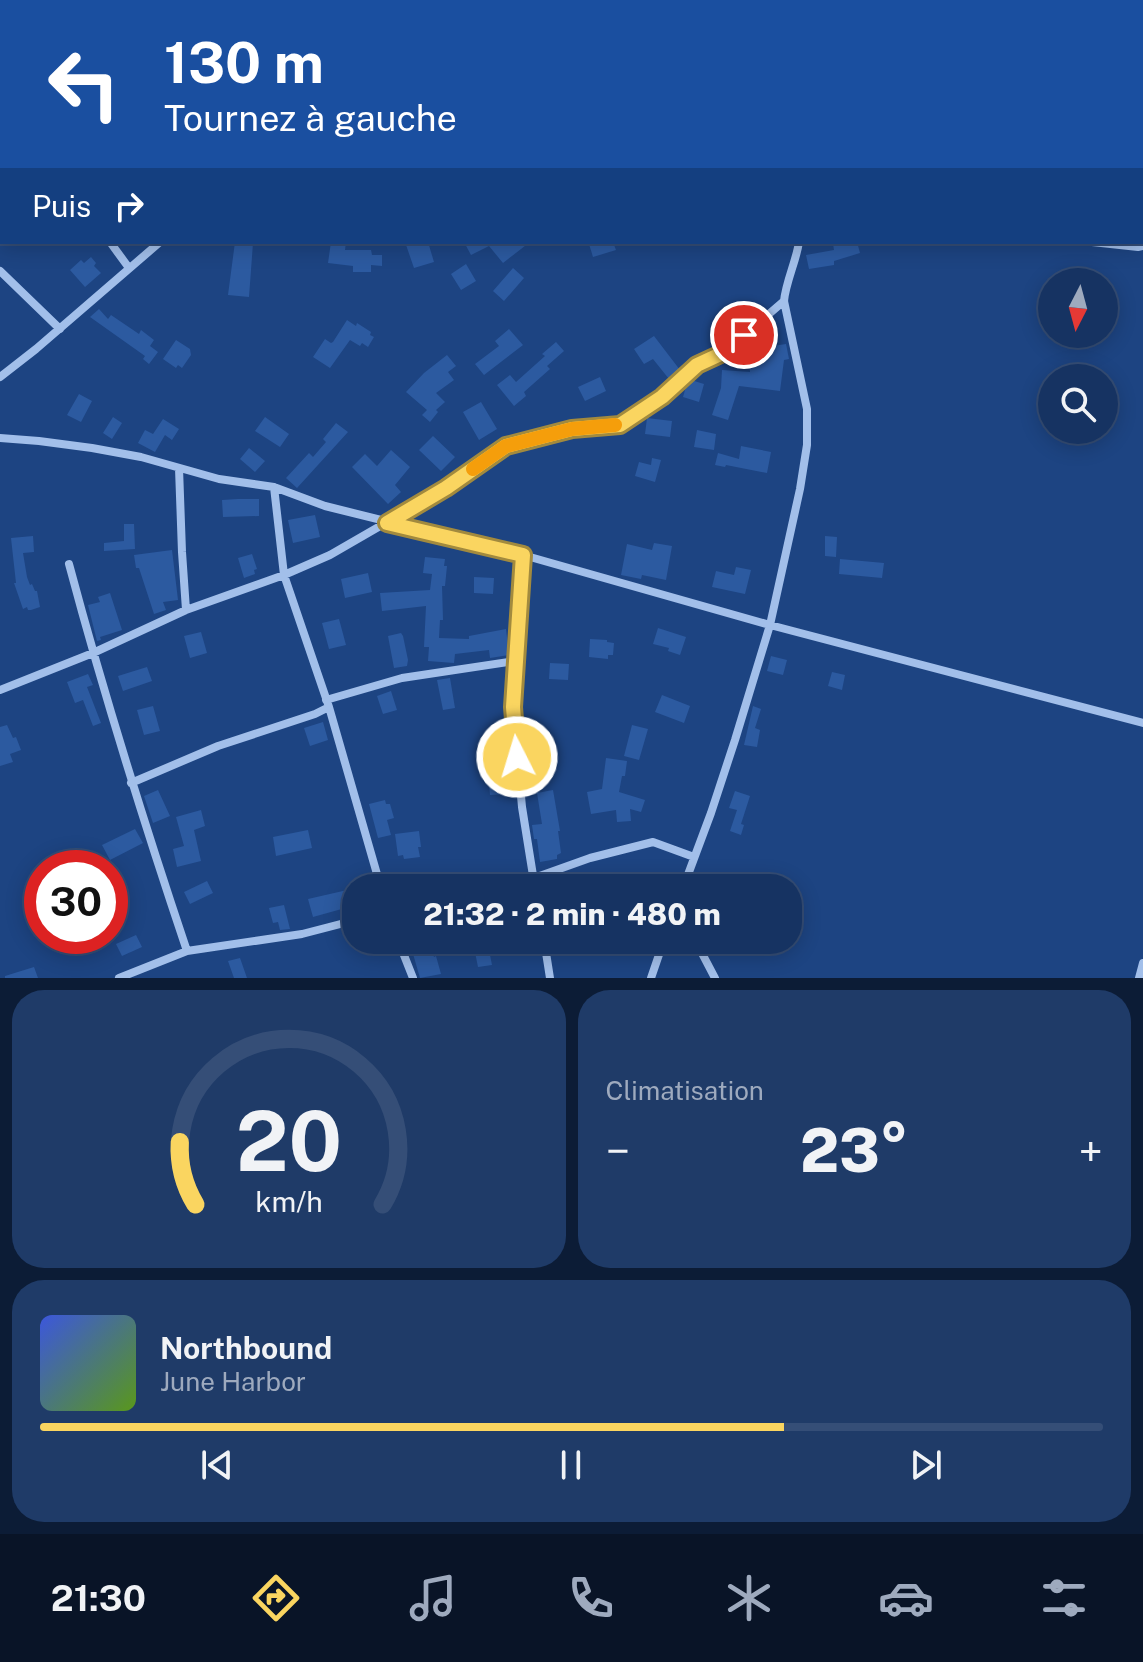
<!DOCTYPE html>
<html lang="fr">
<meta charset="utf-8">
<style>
:root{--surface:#163362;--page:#1f3b68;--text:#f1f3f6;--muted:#9eaabe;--line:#354e77;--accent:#fad560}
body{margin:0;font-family:"Public Sans",sans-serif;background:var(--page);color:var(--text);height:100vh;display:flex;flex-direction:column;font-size:30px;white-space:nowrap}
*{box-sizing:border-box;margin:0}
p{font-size:26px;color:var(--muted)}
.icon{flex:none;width:44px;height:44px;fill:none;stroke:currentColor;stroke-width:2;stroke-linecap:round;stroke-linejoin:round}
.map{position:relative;height:978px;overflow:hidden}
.details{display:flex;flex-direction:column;gap:12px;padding:12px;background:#0c1c36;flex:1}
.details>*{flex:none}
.guide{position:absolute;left:0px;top:0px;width:1144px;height:244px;box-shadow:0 4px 20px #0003,0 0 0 2px var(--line);background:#1a4fa0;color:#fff;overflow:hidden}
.needle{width:52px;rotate:186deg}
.controls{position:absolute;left:1038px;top:268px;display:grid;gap:16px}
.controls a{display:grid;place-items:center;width:80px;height:80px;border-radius:50%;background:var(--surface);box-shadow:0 4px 20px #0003,0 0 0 2px var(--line);font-size:40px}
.speed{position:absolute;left:24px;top:850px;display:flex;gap:16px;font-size:40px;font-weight:700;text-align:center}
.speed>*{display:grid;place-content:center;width:104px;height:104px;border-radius:50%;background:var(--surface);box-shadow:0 4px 20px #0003,0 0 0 2px var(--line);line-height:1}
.speed .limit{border:12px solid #d22;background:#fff;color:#111}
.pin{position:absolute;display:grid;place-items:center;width:68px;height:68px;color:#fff;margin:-34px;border:4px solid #fff;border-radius:50%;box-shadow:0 2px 8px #0007}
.me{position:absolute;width:88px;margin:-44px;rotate:355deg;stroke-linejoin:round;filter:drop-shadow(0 0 6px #0008)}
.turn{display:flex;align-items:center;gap:28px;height:168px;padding:0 32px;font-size:36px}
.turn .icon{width:104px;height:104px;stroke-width:2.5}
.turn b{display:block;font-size:56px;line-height:68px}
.then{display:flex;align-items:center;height:76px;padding:0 32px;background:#0003;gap:16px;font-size:30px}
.big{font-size:60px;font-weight:800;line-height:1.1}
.details .widget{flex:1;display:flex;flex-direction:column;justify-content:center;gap:12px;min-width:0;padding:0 28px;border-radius:32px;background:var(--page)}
.details .dial{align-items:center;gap:0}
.dial svg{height:208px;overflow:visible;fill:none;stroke:var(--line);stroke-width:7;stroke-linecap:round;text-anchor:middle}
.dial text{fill:var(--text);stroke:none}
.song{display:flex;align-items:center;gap:24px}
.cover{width:96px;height:96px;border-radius:12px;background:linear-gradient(135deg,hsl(230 70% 55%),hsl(90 70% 35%))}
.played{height:8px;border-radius:4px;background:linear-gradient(90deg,var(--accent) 70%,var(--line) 70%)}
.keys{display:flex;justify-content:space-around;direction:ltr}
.heat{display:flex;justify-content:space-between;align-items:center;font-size:44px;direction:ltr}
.details .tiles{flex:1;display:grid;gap:12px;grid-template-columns:1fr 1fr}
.widget:last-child{grid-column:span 2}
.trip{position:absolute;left:342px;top:874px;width:460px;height:80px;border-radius:32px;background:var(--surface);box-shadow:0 4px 20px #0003,0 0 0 2px var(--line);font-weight:800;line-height:80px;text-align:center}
.dock{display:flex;height:128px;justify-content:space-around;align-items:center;background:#091427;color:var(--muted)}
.dock .icon{width:56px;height:56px}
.dock .current{color:var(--accent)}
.dock b{font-size:36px;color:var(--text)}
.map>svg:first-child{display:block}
</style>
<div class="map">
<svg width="1143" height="978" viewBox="0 0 1143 978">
<rect width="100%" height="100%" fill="#1d4482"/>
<path fill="#2c5aa0" d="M235,242l18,1 -4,54 -21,-2z
M331,242h15l-1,8h26l1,5h10v11l-11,-1v7h-18v-6l-25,-3z
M405,242h13l1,3 9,-3 6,20 -20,6z
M464,242h66l-27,21 -14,-17 -18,9z
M591,242h22l3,8 -23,7 -4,-13z
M841,242h16l3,11 -26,8v4l-25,4 -3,-14 28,-5 -1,-6z
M91,257l5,6 -2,3 7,7 -16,14 -15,-17 11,-10 3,3z
M466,264l10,17 -15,9 -10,-16z
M513,268l11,10 -20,23 -11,-10z
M99,309l9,10 3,-4 28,19 2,-4 13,10 -4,6 8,6 -9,12 -6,-5 2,-3 -55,-39z
M347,320l9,6 1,-3 14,9 -1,3 4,2 -6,10 -6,-4 -2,3 -10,-6 -20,28 -17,-11 12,-18 6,4 2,-1z
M509,329l14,16 -39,30 -9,-11 24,-18 -4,-5z
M654,336l26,34 -11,9 -16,-20 -9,5 -10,-15z
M772,339l1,7 13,-2 3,15 -5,1 -4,31 -41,-5 -11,34 -16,-5 9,-27 1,-18 28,2 -2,-27h7l-1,-5z
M176,340l14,9 1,6 -9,13 -4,-3 -2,3 -13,-9z
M556,342l8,9 -17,15 3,3 -26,23 2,4 -12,10 -17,-21 13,-10 6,7 29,-26 -3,-2z
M447,355l9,11 -8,6 6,8 -18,13 9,9 -9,8 2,2 -8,10 -8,-7 5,-5 -21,-18 18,-19z
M600,377l6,14 -21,10 -7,-14z
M691,380l13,4 -5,18 -16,-5 4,-14z
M79,394l13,7 -11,21 -14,-7z
M481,402l16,27 -18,11 -16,-28z
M113,417l9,6 -10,16 -9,-6z
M265,417l24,17 -9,13 -25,-16z
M647,418l25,3 -2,16 -25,-3z
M163,419l16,10 -7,11 -7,-5 -10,17 -17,-9 7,-13 8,4z
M336,423l12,9 -51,56 -11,-10 23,-25 4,4 13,-15 -3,-3z
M697,430l19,4 -2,16 -20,-3z
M433,436l22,21 -14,14 -22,-21z
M741,446l30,6 -4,21 -41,-8 -1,2 -10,-2 3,-12 21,6z
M249,448l16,13 -10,11 -15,-13z
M391,450l19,17 -15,18 6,7 -13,12 -36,-37 13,-13 12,12z
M652,458l9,2 -6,22 -20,-6 4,-14 12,3z
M238,499h21v17l-36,1 -1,-17z
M315,515l5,22 -27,6 -5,-23z
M124,524h10l1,25 -31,2v-8l20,-2z
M33,536l1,16 -11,1 4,24 3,8 2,-1 3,7h2l3,16 -9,3h-3l-1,-3 -4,2 -9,-26h2l-5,-45z
M825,536l12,1 -1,20 -11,-1z
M654,543l18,3 -6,34 -24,-5 -1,4 -20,-4 6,-31 25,6z
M172,550l6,50 -15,2 3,8 -12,4 -15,-46h-3l-2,-13z
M252,554l5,15 -3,1 1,4 -11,4 -6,-20z
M425,557l20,2 -1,7h3l-2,20h-3l1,34h-3l-1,18 30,1v-3l37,-7 3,26 -19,3 -1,-8 -34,4 -1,9 -26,-2 1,-14h-5l2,-41 -44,5 -2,-18 50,-3 2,-16 -9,-1z
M840,559l44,4 -2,15 -43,-4z
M736,567l15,3 -6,24 -33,-7 4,-16 18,4z
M368,573l4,19 -27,6 -4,-19z
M474,577l20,1 -1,16 -19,-1z
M110,593l12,37 -22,7 1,3 -4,1 -9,-36 12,-3 -2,-5z
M339,619l7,26 -17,4 -7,-26z
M658,628l28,9 -6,18 -12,-4 1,-3 -16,-4z
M201,632l6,21 -17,5 -6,-22z
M401,633l2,3 5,24 -1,6 -13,2 -6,-32z
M590,639l17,1v2l7,1 -1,12h-5v4l-19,-2z
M771,656l16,4 -4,15 -16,-4z
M550,663l19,1 -1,16 -19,-1z
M147,667l5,14 -29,10 -5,-15z
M832,672l13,3 -3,15 -14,-4z
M88,674l5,11 -6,2 14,36 -8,3 -10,-26 -8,3 -8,-21z
M450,678l5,30 -12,2 -6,-30z
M391,691l6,19 -14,4 -6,-18z
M662,695l28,11 -6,17 -29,-11z
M153,706l7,25 -16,4 -7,-25z
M753,706l8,3 -6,19 5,2 -3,17 -13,-2z
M323,722l5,18 -18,6 -6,-18z
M7,725l6,13 3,-1 5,13 -11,4 3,8 -13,4v-39z
M632,725l16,4 -9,31 -15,-4z
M606,758l21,3 -2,15h-3l-3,16 26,8 -4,12 -11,-3 1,12 -14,1 -1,-12 -25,4 -4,-22 15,-3z
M505,772l2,22 -17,1 -2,-22z
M158,790l12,26 -17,7 -9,-27z
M553,790l7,41h-2l3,22 -4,2v4l-17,3 -3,-23h-3l-2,-14 10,-1 -5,-31z
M735,791l15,5 -9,28 3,1 -3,10 -11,-4 7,-21 -8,-2z
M385,800l1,4h4l4,14 -7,2 4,15 -13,3 -9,-34z
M201,810l4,16 -11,4 7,31 -24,6 -4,-18 11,-3 -8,-29z
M135,829l8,14 -33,17 -8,-15z
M308,830l4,18 -36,8 -3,-19z
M419,831l2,16h-3l2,10 -16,2 -1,-4 -5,1 -3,-22z
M207,881l6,12 -23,11 -6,-12z
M356,888v17l-43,12 -5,-18z
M284,905l6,24 -10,1 -2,-8 -5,1 -4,-15z
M136,935l6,12 -20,9 -6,-12z
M409,940h20l5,17 2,-1 5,18 -21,4z
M459,940h33l2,9 -5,1 3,15 -14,2 -3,-15 -13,3z
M240,958l7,20h-13l-6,-17z
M34,967l4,11h-33v-2z"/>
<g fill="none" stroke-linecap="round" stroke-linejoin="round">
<path stroke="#a2bfea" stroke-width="8" d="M460,2l2,-2
M826,2v-2
M956,2l1,-2
M1060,2l1,-2
M0,20l2,1
M0,64l2,-2
M1142,86h1
M1142,158h1
M0,201h2
M110,242l19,26
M1092,242l46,5 5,-1
M0,271l60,58
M0,377l36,-28 124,-107
M0,438l39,3 53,7 49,9 78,22 55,8 51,19 198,49 247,70 373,98
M179,468l3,84 4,58
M274,487l10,88 45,132 52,181
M523,555l-10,152 9,100 13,81
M69,564c35,131 75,259 118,387
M0,690l93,-37 93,-43 98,-35 46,-20 116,-67 60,-42 66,-17 48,-4 42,-28 35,-32 28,-13 59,-51
M326,700l76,-22 113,-17
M131,783l87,-37 97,-32 14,-7
M490,888l44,-10 56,-20 63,-16 41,15
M683,888l28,-75 24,-73 35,-115 30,-136 7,-44v-36l-23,-108c2,-20 12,-39 15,-59
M398,940l15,38
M544,940l6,38
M695,940l20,38
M119,978l68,-27 115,-17 54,-14
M651,978l13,-38
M1139,978l4,-15"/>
</g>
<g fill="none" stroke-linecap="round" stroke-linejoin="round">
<defs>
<path id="route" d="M517,757l-4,-50 10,-152 -136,-32 59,-35 60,-42 66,-17 48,-4 42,-28 35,-32 28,-13 19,-17"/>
</defs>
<use href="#route" stroke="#a28a3e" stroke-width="20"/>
<use href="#route" stroke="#fad560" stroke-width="14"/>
<path stroke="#f59e0b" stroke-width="14" d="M473,469l33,-23 66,-17 43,-4"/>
</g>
</svg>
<div class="controls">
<a><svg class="needle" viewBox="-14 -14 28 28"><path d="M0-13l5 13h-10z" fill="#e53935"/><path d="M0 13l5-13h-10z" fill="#9eaabe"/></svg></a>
<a><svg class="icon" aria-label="search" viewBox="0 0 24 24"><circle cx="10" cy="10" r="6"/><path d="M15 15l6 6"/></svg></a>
</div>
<div class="speed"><div class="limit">30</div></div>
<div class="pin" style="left:744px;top:335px;background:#d93025"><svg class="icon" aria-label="arrive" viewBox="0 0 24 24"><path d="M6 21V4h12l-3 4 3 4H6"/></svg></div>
<svg class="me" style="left:517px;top:757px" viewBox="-20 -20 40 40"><circle r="17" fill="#fad560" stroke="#fff" stroke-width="3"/><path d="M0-11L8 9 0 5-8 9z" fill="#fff"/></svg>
<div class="trip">21:32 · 2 min · 480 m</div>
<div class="guide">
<div class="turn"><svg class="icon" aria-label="left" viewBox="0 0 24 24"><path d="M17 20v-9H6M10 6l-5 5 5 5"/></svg><div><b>130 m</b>Tournez à gauche</div></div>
<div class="then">Puis<svg class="icon" aria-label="right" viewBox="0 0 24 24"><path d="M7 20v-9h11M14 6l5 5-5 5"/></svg></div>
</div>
</div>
<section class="details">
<div class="tiles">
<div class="widget dial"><svg viewBox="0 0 100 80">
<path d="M14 69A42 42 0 1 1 86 69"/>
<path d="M14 69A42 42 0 0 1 8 45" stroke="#fad560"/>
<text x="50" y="56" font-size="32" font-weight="700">20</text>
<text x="50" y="72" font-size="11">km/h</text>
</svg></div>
<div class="widget"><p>Climatisation</p>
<div class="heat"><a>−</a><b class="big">23°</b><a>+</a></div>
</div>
<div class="widget">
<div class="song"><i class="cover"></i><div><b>Northbound</b><p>June Harbor</p></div></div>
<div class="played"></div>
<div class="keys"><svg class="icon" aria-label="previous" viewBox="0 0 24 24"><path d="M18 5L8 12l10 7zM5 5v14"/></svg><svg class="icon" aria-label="pause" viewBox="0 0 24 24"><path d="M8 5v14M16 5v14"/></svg><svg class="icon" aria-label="next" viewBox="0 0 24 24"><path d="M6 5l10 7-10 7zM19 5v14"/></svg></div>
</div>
</div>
</section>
<nav class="dock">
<b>21:30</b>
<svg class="icon current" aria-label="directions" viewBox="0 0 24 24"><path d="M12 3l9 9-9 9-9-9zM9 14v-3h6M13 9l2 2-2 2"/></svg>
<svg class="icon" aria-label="music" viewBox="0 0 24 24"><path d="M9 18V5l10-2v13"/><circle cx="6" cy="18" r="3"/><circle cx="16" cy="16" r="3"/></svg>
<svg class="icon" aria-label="phone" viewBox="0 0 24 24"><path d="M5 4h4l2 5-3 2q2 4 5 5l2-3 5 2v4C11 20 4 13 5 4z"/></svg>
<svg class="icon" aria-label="climate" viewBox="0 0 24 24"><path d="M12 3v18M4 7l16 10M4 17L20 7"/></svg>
<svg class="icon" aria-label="car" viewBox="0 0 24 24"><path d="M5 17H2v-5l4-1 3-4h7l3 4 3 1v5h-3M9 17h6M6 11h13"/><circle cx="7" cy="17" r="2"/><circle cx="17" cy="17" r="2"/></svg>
<svg class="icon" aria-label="filters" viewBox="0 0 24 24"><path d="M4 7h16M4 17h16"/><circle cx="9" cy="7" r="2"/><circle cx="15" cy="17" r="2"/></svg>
</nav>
